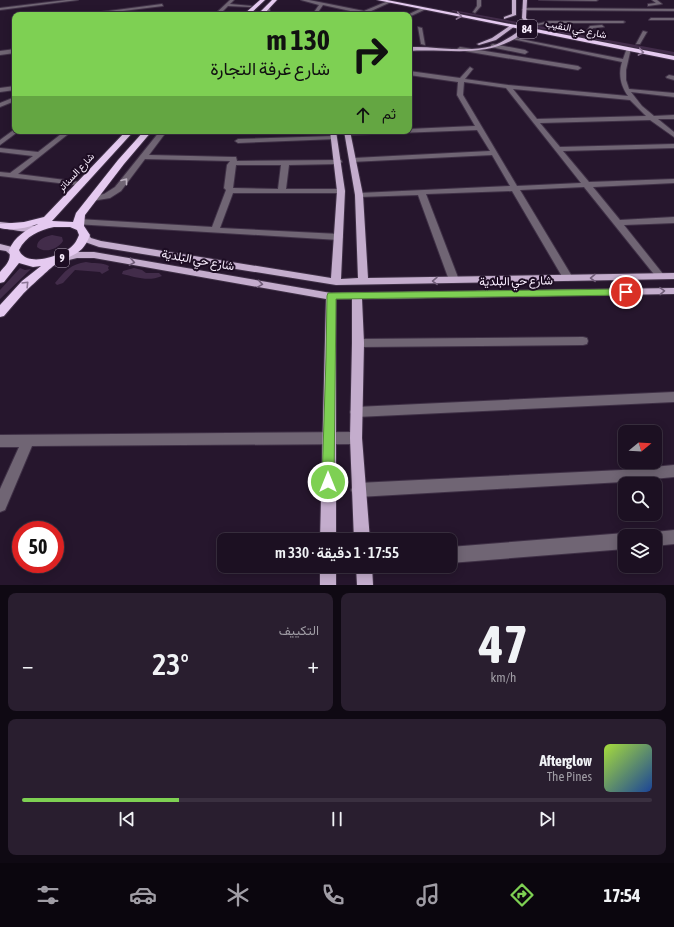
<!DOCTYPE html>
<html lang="ar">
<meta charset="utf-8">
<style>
:root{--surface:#1c1022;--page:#291e2f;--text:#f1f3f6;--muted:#a09da5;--line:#3a3040;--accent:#7ed053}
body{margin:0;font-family:"Asap Condensed",Vazirmatn,sans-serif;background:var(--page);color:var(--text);direction:rtl;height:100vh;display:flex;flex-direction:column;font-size:15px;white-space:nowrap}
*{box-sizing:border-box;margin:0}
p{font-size:13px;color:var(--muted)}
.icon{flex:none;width:22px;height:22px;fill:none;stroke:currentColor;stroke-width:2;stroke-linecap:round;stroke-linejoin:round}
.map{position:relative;height:585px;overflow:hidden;direction:ltr}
.drawer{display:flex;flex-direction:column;gap:8px;padding:8px;background:#0f0913;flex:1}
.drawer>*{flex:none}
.top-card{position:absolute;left:12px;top:12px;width:400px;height:122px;border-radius:8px;box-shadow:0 2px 10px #0003,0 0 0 1px var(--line);direction:rtl;background:#7ed053;color:#111;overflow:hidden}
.needle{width:26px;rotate:72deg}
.fabs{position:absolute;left:618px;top:425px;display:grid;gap:8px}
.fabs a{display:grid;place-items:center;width:44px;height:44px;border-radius:8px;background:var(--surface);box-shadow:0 2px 10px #0003,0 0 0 1px var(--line);font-size:20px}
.speed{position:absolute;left:12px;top:521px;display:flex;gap:8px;font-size:20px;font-weight:700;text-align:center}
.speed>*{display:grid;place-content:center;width:52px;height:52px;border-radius:50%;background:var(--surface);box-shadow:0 2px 10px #0003,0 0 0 1px var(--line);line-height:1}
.speed .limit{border:6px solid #d22;background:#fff;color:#111}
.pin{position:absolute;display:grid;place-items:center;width:34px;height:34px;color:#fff;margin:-17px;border:2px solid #fff;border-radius:50%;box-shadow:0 1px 4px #0007}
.me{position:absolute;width:44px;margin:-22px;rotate:0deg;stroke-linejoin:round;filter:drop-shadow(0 0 3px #0008)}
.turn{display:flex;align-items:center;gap:14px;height:84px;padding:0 16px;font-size:18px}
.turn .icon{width:52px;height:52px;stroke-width:2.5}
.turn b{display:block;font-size:28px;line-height:34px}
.then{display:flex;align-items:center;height:38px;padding:0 16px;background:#0003;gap:8px;font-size:15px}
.big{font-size:30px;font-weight:600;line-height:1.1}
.drawer .card{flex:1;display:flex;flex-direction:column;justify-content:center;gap:6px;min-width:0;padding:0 14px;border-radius:8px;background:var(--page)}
.drawer .dial{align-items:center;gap:0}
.dial b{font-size:52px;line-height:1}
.song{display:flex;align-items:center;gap:12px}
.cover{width:48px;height:48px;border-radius:6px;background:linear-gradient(135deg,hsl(80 70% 55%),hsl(220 70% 35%))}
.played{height:4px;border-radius:2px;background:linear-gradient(90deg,var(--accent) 25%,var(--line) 25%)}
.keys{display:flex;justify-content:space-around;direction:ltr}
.heat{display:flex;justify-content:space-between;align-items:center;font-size:22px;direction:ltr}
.drawer .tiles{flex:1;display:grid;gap:8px;grid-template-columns:1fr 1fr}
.card:last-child{grid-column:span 2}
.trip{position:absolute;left:217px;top:533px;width:240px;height:40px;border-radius:8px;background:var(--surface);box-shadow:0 2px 10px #0003,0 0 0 1px var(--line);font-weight:600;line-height:40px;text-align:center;direction:rtl}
.dock{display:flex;height:64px;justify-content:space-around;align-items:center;background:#0b060e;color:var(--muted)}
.dock .icon{width:28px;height:28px}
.dock .current{color:var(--accent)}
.dock b{font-size:18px;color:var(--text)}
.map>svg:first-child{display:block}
</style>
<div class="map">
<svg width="674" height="585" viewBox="0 0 674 585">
<rect width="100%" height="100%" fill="#26162d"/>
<path fill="#422c4a" d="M453,10l92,17 3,2h-6l-91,-18z
M559,31l115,21v3l-112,-21 -4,-2z
M52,235l10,2 1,4c-5,8 -18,13 -26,6 0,-8 8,-10 15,-12z
M86,262c8,2 16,0 23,4l-1,2 1,2 -7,4 -2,-2 -25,-2 -12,13 -6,2 -2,-2c10,-12 16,-19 31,-21z
M20,268l5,2 6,-1 -31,30v-9z
M134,268l8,2 4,3h13l3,3c-14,6 -26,1 -40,-2l1,-3z"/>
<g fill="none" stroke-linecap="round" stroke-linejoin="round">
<defs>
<path id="minor" d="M66,0h12l-78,10v-2z
M230,0h4l-4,4 22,2 -2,1 -22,-1 -9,9h-5z
M301,0h8l55,11 24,-10 3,1 -22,10 8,3 -13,-1 -41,-9 -7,10h-4l7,-10z
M477,0h4v6l-6,7 -2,-1 4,-6z
M539,0h59l-2,1z
M652,0h5l5,4 -14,2v-2l8,-1z
M162,4l1,2 -72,9h-13z
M267,7h2l1,4 -4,4h-4l4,-4z
M422,8l4,1 -15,7 -4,-1z
M524,8l150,1v2l-152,-1z
M651,18h23v2h-25z
M549,21h74l2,1 -2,1h-74l-10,2 -2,-1z
M602,25l2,2 -11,1 -4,6 -4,-1 5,-7z
M418,27l4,1 3,17 -4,-1z
M643,31l4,1 -7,12h-4z
M510,37l113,22 4,-11h4l-5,22v10l3,9 45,4v4l-43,-5 11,14 12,10 20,-1v4h-16l16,13v5l-24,-17 -110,3 20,24 114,-3v4l-111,3 26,31 85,-3v4l-81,4 27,33 54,-3v6l-50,2 39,49 2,2 -2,2h-6l-73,-91 -64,3 53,88 -5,3 -5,-3 -51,-87 -86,3 33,86 -5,3 -5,-3 -31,-85 -59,2 -4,-2 4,-2 151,-7 -18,-31 -141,7v-4h3l136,-7 -13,-21 -131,5 -1,-1 3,-2 61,-1v-2l66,-3 -18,-31 1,-13 -49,-7v-4l51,7 10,-11 3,2 -8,10 43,6 120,11c-7,-10 -10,-21 -6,-34l-110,-23zM464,82l42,6 75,95 -64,3 -54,-91zM513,89l117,11 16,16 -109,3z
M493,44l32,6 3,2 -3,2 -34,-7v-2z
M460,47l118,19 3,2 -3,2 -120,-20 -1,-1z
M15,49v4l-15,2v-4z
M669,75l5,1v4l-7,-2 -1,-1z
M15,86v4l-15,2v-4z
M15,97v4l-15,6v-4z
M15,129v2h4l-19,14v-5z
M65,131h7l-54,43 63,8 4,2 -1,2 -84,-10v-4l10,1 23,-17 -33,-4v-4l38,4z
M160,131h7l-18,24 84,2h3l1,4 104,-1 1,2 -4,2 -49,1 -3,24h55l4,2 -1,2h-111l-13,35 119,6 4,3 -4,3 -264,-16 -1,-2 4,-3 134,8 14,-37 -2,-2 3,-23 3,-4 -85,-2 -24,32 -11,7 -18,3 -4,-2 1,-2 15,-3 11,-7zM236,165h45l-3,24 -45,-1z
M334,136l3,2 -1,1 -98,4 -3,-2 3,-2z
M583,337l4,1 1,3 -1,3 -4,1 -225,2 -4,-1 -2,-3 2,-3 4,-1z
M674,392v10l-318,15 -4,-1 -2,-4 2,-4 4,-1z
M356,432l5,2 1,4 -1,4 -5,2 -324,2 -27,64 -5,2v-23l19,-42h-19v-12z
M674,465v12l-52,5 -264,15 -5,-2 -2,-5 2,-5 5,-2 264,-13z
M674,530v14l-19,2v-10h-6l1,-2 5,-2z
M625,533l5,3h-5v13l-175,14v-16z"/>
<path id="major" d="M512,0h4v15l-12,4v-2l8,-3z
M523,0h4l-1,18 4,5h-4l-4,-5z
M511,25l4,1 -19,14 -17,5 -2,-1 15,-6z
M524,28l4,1c-36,32 -76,19 -119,22v-4c27,-1 57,6 83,-1 12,-4 22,-12 32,-18z
M330,131h6l9,60 -4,88 17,-1 -3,-83 -11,-64h6l13,64 5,83 306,-5v6l-338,6 -237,-38 -14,-5 -4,-6 4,-3 3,1 3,4 10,3 230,37 6,-87z
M0,222l37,4 4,3c-6,6 -32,0 -41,-1z
M0,244l12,3 9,8 -2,2h-6l-7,-6 -6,-1z
M77,252h17l237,41 343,-5v6l-312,5 2,44 -2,95 8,102h-16l-4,-102 2,-95v-44h-16v241h-16l6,-241 -232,-41h-17l-16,4 -5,-3 2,-2z
M320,566h16v19h-16z
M356,566h16l1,19h-16z"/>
<path id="highway" d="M260,0h5l-16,15h-6z
M272,0h5l-14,15h-6z
M377,0h10l287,56v4z
M126,131h8l-82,90 21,1 3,-9 42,-53 26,-29h8l-28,33 -39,51 -1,11 6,9c-7,19 -16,19 -31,27 -6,3 -22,19 -28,24 -10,9 -18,20 -27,30l-4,1v-12l22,-24 19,-15 -8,1 -14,-4 -15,19 -4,1v-11c6,-7 12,-12 9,-22 6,-14 16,-19 29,-26 -12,4 -26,7 -38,4v-4l24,-2 20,-5zM54,227h16l7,3 2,5c-2,5 -4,9 -9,13 -10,8 -44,20 -51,2 7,-14 20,-20 35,-23z"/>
</defs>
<use href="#minor" stroke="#3f3046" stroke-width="2"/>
<use href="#major" stroke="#3f3046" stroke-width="2"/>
<use href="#highway" stroke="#3f3046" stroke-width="2"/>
<use href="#minor" fill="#706574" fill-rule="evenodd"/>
<use href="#major" fill="#c4adcd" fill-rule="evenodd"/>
<use href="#highway" fill="#e5caf0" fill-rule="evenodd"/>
</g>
<defs><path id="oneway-chevron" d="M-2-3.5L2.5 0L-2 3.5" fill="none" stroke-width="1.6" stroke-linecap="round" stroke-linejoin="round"/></defs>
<g stroke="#8b7594">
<use href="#oneway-chevron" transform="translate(459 16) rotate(11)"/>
<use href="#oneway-chevron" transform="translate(641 52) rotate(11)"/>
<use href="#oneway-chevron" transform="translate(26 284) rotate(-46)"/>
</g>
<use stroke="#bbb0bf" href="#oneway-chevron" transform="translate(125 181) rotate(-52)"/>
<g stroke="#705d78">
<use href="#oneway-chevron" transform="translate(132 262) rotate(10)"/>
<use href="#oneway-chevron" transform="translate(593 278) rotate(179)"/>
<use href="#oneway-chevron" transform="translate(435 281) rotate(179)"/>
<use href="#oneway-chevron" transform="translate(260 284) rotate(9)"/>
<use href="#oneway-chevron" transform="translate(662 291) rotate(-1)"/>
</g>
<path fill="#7ed053" stroke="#528736" d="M626,289l5,3 -5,3 -290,4 -2,183 -1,4 -5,2 -4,-2 -2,-4 4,-124 1,-62 1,-3z"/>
<g text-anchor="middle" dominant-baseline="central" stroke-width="4" stroke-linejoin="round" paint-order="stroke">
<g font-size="10" fill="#f8edfd" stroke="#1d0d23">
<text transform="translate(576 29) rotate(11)">شارع حي النقيب</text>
<text transform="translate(76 172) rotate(-47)">شارع السناتر</text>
</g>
<g fill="#1d0d23" stroke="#b6aabc" stroke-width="1">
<rect x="517" y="20" width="20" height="18" rx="3"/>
<rect x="55" y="249" width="14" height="18" rx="3"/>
</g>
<g font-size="11" font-weight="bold" fill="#f8edfd">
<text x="527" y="29">84</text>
<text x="62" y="258">9</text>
</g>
<g font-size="12" fill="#f8edfd" stroke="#1d0d23">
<text transform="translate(198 260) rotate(10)">شارع حي البلدية</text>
<text transform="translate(516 281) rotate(-1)">شارع حي البلدية</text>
</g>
</g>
</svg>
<div class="fabs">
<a><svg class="needle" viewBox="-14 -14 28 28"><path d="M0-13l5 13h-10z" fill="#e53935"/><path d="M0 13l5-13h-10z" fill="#a09da5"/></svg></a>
<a><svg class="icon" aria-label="search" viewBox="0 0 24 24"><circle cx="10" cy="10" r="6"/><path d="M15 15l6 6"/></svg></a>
<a><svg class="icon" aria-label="layers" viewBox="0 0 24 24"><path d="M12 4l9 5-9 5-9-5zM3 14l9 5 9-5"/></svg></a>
</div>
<div class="speed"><div class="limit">50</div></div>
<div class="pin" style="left:626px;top:292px;background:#d93025"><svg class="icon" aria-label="arrive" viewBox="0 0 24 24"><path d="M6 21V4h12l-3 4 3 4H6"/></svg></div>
<svg class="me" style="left:328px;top:482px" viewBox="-20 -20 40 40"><circle r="17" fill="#7ed053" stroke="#fff" stroke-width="3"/><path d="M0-11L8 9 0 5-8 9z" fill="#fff"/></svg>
<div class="trip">17:55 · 1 دقيقة · 330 m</div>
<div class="top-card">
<div class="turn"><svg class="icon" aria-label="right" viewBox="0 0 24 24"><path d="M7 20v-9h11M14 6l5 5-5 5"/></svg><div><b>130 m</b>شارع غرفة التجارة</div></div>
<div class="then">ثم<svg class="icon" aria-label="ahead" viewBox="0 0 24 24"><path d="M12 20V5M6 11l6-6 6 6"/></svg></div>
</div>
</div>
<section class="drawer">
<div class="tiles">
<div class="card dial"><b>47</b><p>km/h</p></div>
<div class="card"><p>التكييف</p>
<div class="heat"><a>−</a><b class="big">23°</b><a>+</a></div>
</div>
<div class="card">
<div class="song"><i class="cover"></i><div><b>Afterglow</b><p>The Pines</p></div></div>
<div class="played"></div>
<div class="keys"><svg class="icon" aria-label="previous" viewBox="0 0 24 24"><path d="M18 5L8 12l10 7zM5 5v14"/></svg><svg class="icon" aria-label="pause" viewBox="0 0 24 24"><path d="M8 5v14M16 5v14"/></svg><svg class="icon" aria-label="next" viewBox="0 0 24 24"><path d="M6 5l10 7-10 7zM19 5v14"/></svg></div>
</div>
</div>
</section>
<nav class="dock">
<b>17:54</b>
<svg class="icon current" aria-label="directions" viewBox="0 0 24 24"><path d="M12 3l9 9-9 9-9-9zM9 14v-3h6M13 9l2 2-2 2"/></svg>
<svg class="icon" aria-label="music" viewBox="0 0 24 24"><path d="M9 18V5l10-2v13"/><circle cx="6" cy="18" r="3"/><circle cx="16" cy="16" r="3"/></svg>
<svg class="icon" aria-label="phone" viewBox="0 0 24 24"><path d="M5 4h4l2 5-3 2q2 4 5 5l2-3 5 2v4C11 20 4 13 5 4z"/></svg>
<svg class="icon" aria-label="climate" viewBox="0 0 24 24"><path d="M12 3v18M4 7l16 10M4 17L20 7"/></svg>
<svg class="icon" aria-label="car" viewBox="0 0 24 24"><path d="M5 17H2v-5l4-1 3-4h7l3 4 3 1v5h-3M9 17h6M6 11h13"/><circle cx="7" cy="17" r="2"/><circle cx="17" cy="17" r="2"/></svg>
<svg class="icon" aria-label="filters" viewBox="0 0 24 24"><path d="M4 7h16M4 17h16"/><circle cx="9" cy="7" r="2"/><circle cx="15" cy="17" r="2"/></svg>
</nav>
